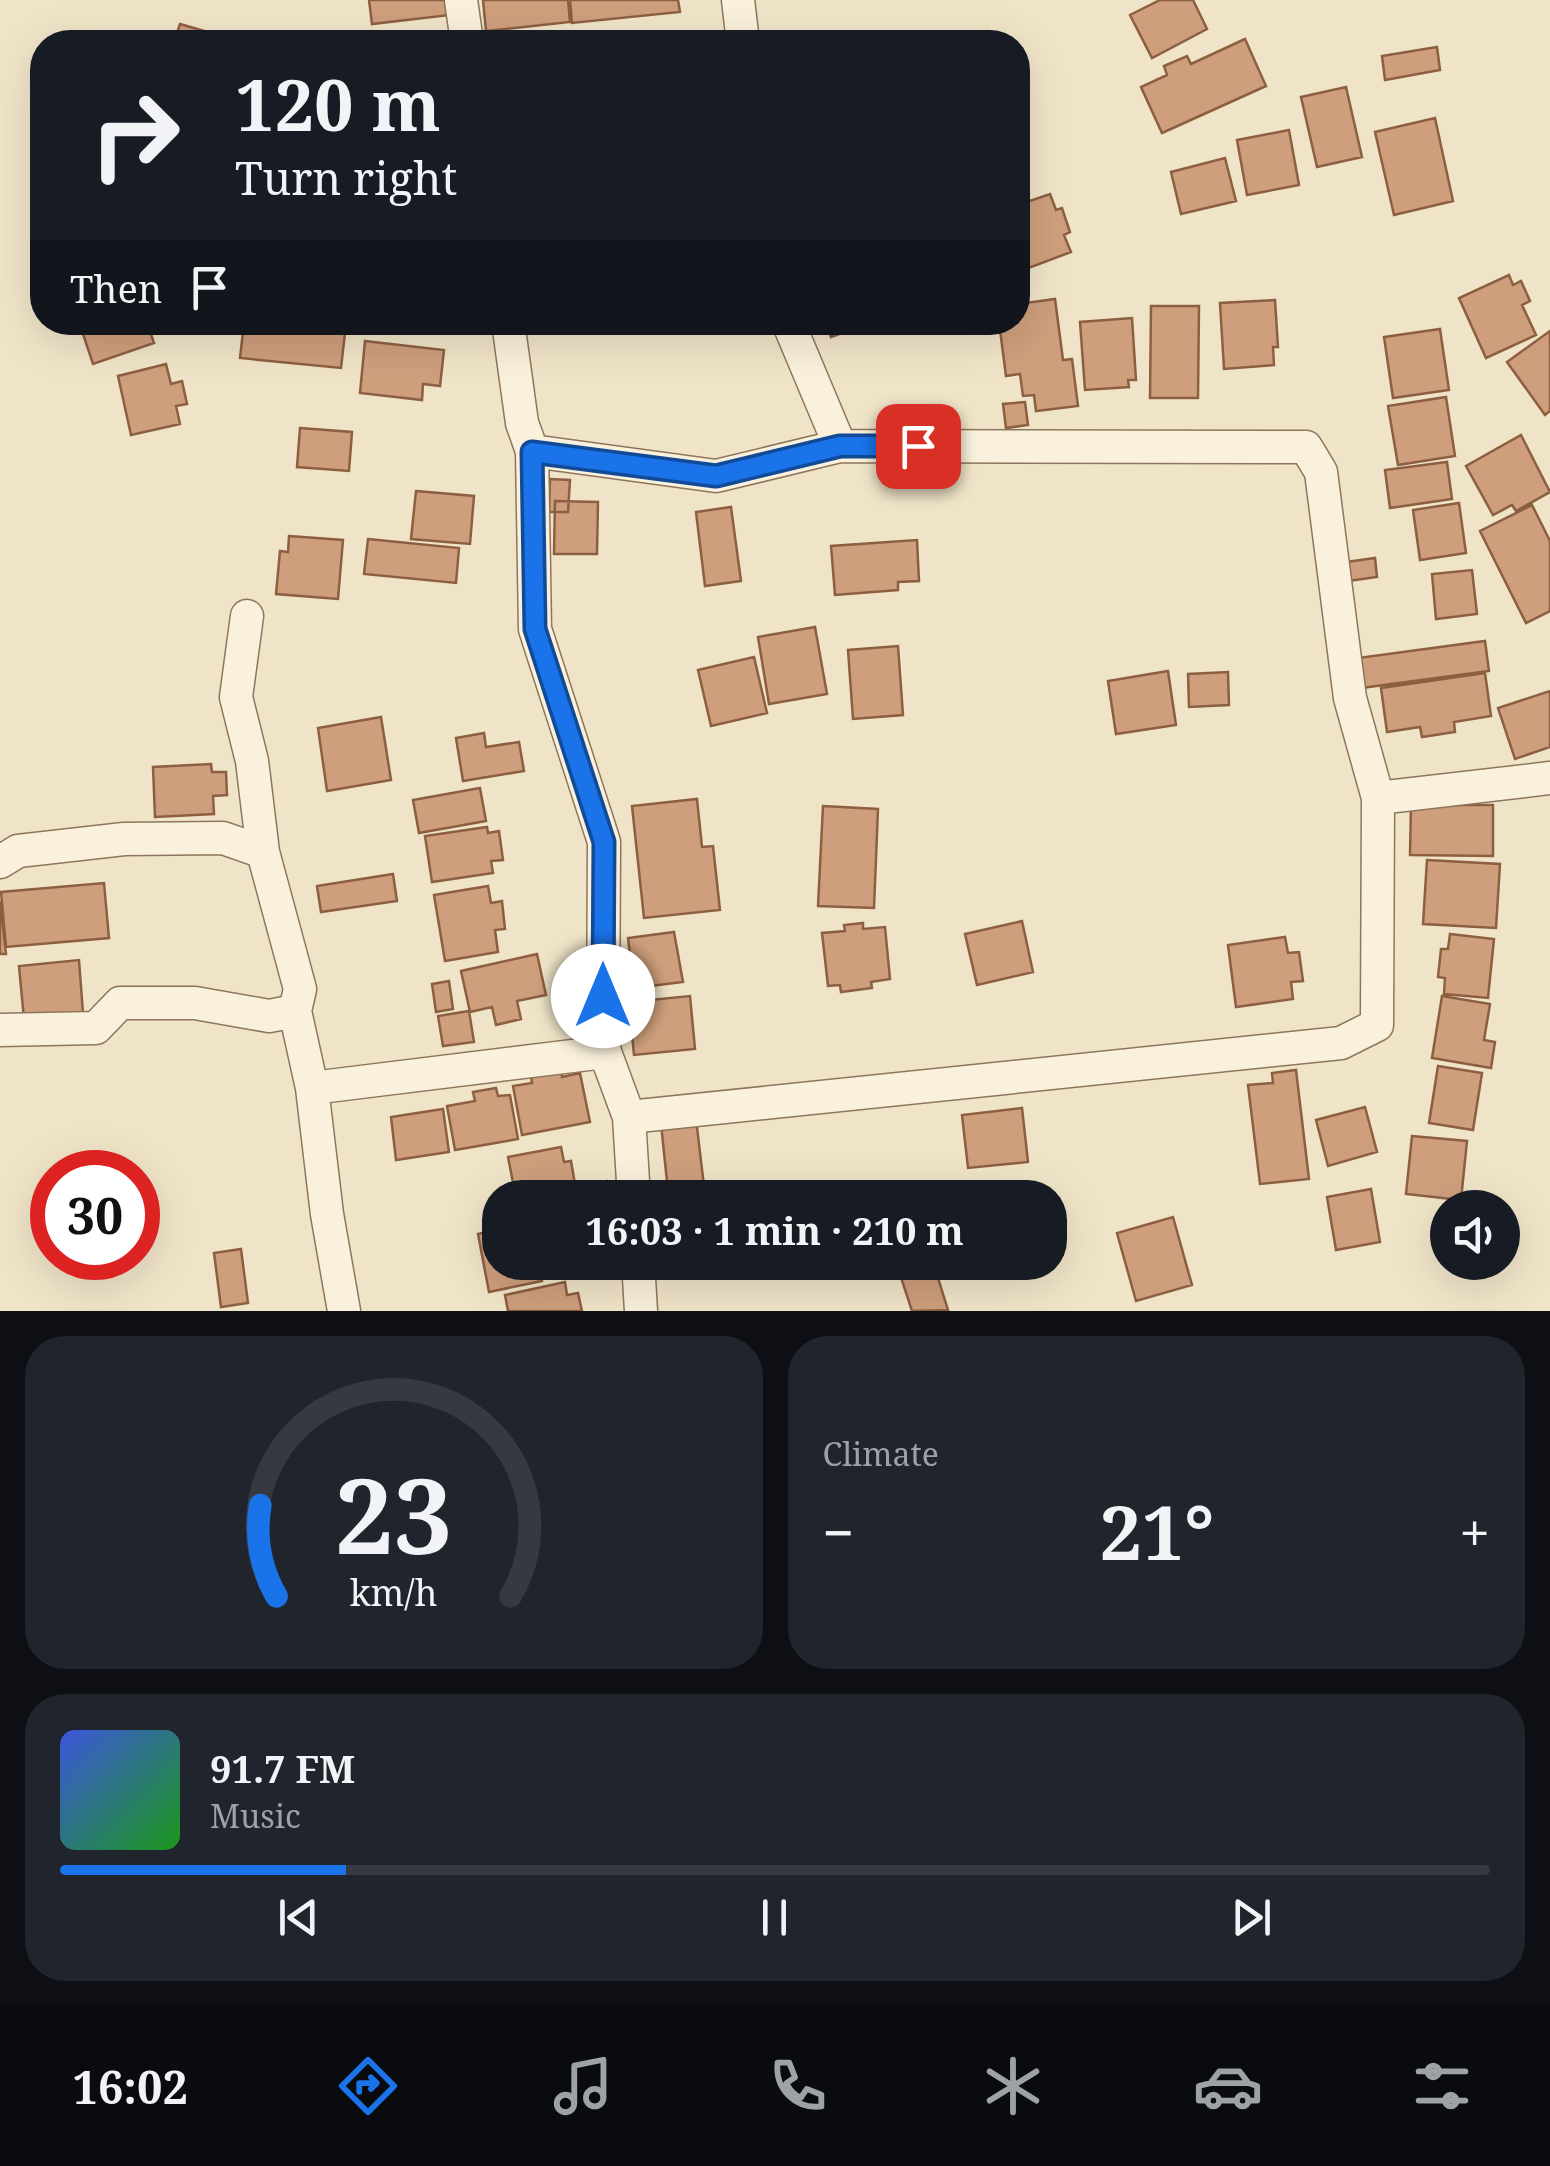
<!DOCTYPE html>
<meta charset="utf-8">
<style>
:root{--surface:#171b24;--page:#20242c;--text:#f1f3f6;--muted:#9ea1a6;--line:#363941;--accent:#1a73e8}
body{margin:0;font-family:"Noto Serif",serif;background:var(--page);color:var(--text);height:100vh;display:flex;flex-direction:column;font-size:38px;white-space:nowrap}
*{box-sizing:border-box;margin:0}
p{font-size:32px;color:var(--muted)}
.icon{flex:none;width:55px;height:55px;fill:none;stroke:currentColor;stroke-width:2;stroke-linecap:round;stroke-linejoin:round}
.map{position:relative;height:1311px;overflow:hidden}
.details{display:flex;flex-direction:column;gap:25px;padding:25px;background:#0d0f14;flex:1}
.details>*{flex:none}
.guide{position:absolute;left:30px;top:30px;width:1000px;height:305px;border-radius:40px;box-shadow:0 10px 40px #0002;background:#171b24;color:var(--text);overflow:hidden}
.controls{position:absolute;left:1430px;top:1190px;display:grid;gap:20px}
.controls a{display:grid;place-items:center;width:90px;height:90px;border-radius:50%;background:var(--surface);box-shadow:0 10px 40px #0002;font-size:50px}
.speed{position:absolute;left:30px;top:1150px;display:flex;gap:20px;font-size:50px;font-weight:700;text-align:center}
.speed>*{display:grid;place-content:center;width:130px;height:130px;border-radius:50%;background:var(--surface);box-shadow:0 10px 40px #0002;line-height:1}
.speed .limit{border:15px solid #d22;background:#fff;color:#111}
.pin{position:absolute;display:grid;place-items:center;width:85px;height:85px;color:#fff;margin:-42px;border-radius:20px;box-shadow:0 5px 15px #0006}
.me{position:absolute;width:110px;margin:-55px;rotate:0deg;stroke-linejoin:round;filter:drop-shadow(0 0 8px #0008)}
.turn{display:flex;align-items:center;gap:35px;height:210px;padding:0 40px;font-size:45px}
.turn .icon{width:130px;height:130px;stroke-width:2.5}
.turn b{display:block;font-size:70px;line-height:85px}
.then{display:flex;align-items:center;height:95px;padding:0 40px;background:#0003;gap:20px;font-size:38px}
.big{font-size:75px;font-weight:700;line-height:1.1}
.details .widget{flex:1;display:flex;flex-direction:column;justify-content:center;gap:15px;min-width:0;padding:0 35px;border-radius:40px;background:var(--page)}
.details .dial{align-items:center;gap:0}
.dial svg{height:260px;overflow:visible;fill:none;stroke:var(--line);stroke-width:7;stroke-linecap:round;text-anchor:middle}
.dial text{fill:var(--text);stroke:none}
.song{display:flex;align-items:center;gap:30px}
.cover{width:120px;height:120px;border-radius:15px;background:linear-gradient(135deg,hsl(230 70% 55%),hsl(120 70% 35%))}
.played{height:10px;border-radius:5px;background:linear-gradient(90deg,var(--accent) 20%,var(--line) 20%)}
.keys{display:flex;justify-content:space-around;direction:ltr}
.heat{display:flex;justify-content:space-between;align-items:center;font-size:55px;direction:ltr}
.details .tiles{flex:1;display:grid;gap:25px;grid-template-columns:1fr 1fr}
.widget:last-child{grid-column:span 2}
.trip{position:absolute;left:482px;top:1180px;width:585px;height:100px;border-radius:40px;background:var(--surface);box-shadow:0 10px 40px #0002;font-weight:700;line-height:100px;text-align:center}
.dock{display:flex;height:160px;justify-content:space-around;align-items:center;background:#090b0e;color:var(--muted)}
.dock .icon{width:70px;height:70px}
.dock .active{color:var(--accent)}
.dock b{font-size:45px;color:var(--text)}
.map>svg:first-child{display:block}
</style>
<div class="map">
<svg width="1550" height="1311" viewBox="0 0 1550 1311">
<rect width="100%" height="100%" fill="#f0e4c8"/>
<path fill="#cf9f7d" stroke="#8d5f41" stroke-width="2.5" d="M369,0h79l2,15 -78,9z
M483,0h85l2,22 -84,9z
M570,0h108l2,12 -108,11z
M1160,0h33l14,29 -55,29 -22,-43z
M180,24l62,18h-68z
M1245,39l21,47 -104,47 -21,-46 26,-12 -3,-9 23,-10 4,8z
M1437,47l3,23 -55,10 -3,-24z
M1346,87l16,70 -45,10 -16,-70z
M1435,118l18,83 -59,14 -19,-83z
M1289,130l10,55 -52,10 -10,-55z
M1225,158l11,43 -55,13 -10,-42z
M1050,194l6,16 6,-2 8,24 -6,3 7,17 -53,20v-67z
M1509,275l4,10 8,-4 9,20 -8,4 14,30 -50,23 -27,-60z
M1055,299l8,61 9,-1 6,47 -42,5 -2,-16 -11,1 -3,-22 -14,2 -7,-54h19v-18z
M1275,300l3,47h-5l1,18 -50,4 -4,-66z
M1151,306h48l-1,92h-48z
M1132,318l4,62h-8l1,7 -44,3 -5,-68z
M79,322h68l7,21 -61,21z
M826,322h45l-40,15z
M244,323l101,10 -4,35 -101,-10z
M1440,329l9,61 -56,8 -9,-61z
M1550,331v80l-5,4 -38,-53z
M365,341l79,9 -4,36 -17,-2 -1,16 -62,-7z
M166,364l5,20 11,-3 5,23 -11,2 4,18 -49,11 -13,-59z
M1446,397l9,59 -57,9 -10,-59z
M1025,402l3,23 -22,3 -3,-24z
M300,428l52,4 -3,39 -52,-4z
M1521,435l29,57 -34,19 -4,-6 -19,10 -27,-49z
M1447,462l5,37 -62,9 -5,-38z
M550,479l20,1 -2,32h-19z
M416,491l58,5 -4,48 -59,-5z
M555,501l43,1 -1,52h-43z
M1459,503l7,50 -46,7 -7,-50z
M1532,505l18,36v70l-24,12 -46,-92z
M731,507l10,74 -36,5 -9,-74z
M289,536l54,4 -5,59 -62,-5 4,-43 8,1z
M368,539l91,9 -3,35 -92,-9z
M917,540l2,41 -21,1v8l-63,5 -4,-49z
M1375,558l2,19 -29,4 -2,-19z
M1472,570l5,44 -41,5 -4,-45z
M815,627l12,67 -58,10 -11,-67z
M1485,641l4,30 -128,17 -3,-30z
M898,646l5,69 -50,4 -5,-69z
M754,657l13,56 -56,13 -13,-56z
M1168,671l8,54 -60,9 -8,-53z
M1228,672l1,33 -40,2 -1,-33z
M1485,673l6,43 -37,6 1,10 -33,5 -2,-10 -33,5 -6,-44z
M1550,691v56l-35,12 -17,-51z
M381,717l10,63 -64,11 -9,-63z
M484,733l2,14 33,-5 5,29 -61,10 -7,-43z
M211,764l1,8h14l1,23 -14,1 1,18 -59,3 -2,-50z
M480,788l6,33 -67,12 -6,-33z
M697,799l5,48 11,-1 7,64 -76,8 -12,-112z
M1411,805h82v51l-83,-1z
M823,806l55,3 -4,99 -56,-2z
M487,827l1,6 11,-2 4,29 -12,1 2,12 -61,9 -7,-46z
M1427,860l73,4 -4,64 -73,-4z
M393,874l4,27 -76,11 -4,-26z
M104,883l5,55 -103,9 -5,-55z
M488,886l3,17 11,-2 3,28 -10,1 3,22 -53,9 -11,-66z
M0,901l6,53h-6z
M1022,921l11,51 -56,13 -12,-51z
M863,923v6l22,-2 5,52 -19,3 1,6 -31,4 -1,-7 -12,1 -6,-53 23,-2 -1,-6z
M674,932l9,50 -49,6 -6,-50z
M1450,934l44,5 -6,59 -44,-4 1,-16 -7,-1 3,-28h7z
M1285,937l3,16 11,-1 4,29 -12,1 2,17 -57,8 -8,-62z
M537,954l9,41 -29,6 4,18 -25,6 -4,-18 -22,5 -9,-41z
M79,960l4,53 -59,6 -5,-53z
M449,981l4,28 -17,3 -4,-28z
M690,996l5,53 -61,6 -5,-53z
M1442,996l48,8 -6,36 11,2 -4,26 -59,-10z
M469,1011l5,31 -31,4 -5,-30z
M560,1065l2,12 18,-4 10,49 -68,13 -9,-49 19,-3 -2,-12z
M1438,1066l44,7 -9,57 -44,-7z
M1296,1070l13,109 -49,5 -12,-99 25,-2 -1,-10z
M496,1088l2,8 12,-1 8,44 -63,11 -8,-44 28,-5 -2,-9z
M1365,1107l12,45 -49,14 -12,-46z
M1022,1108l6,54 -60,6 -6,-53z
M443,1109l6,43 -53,8 -5,-43z
M696,1119l8,67 -36,5 -7,-67z
M1412,1136l55,5 -6,59 -55,-6z
M561,1147l3,15 7,-1 6,35 -61,2 -8,-41z
M607,1181l5,17h-21l-3,-12z
M1371,1189l9,53 -44,8 -9,-53z
M1173,1217l19,68 -56,16 -19,-68z
M500,1229v33h47l-8,2 3,17 -53,11 -11,-58z
M241,1249l7,54 -27,4 -7,-54z
M896,1262h37l15,48 -36,1z
M565,1282l2,13 11,-2 4,18h-74l-3,-16z"/>
<g fill="none" stroke-linecap="round" stroke-linejoin="round">
<defs>
<path id="minor" d="M461,0l6,42
M738,0l5,42
M508,322l14,101 10,28 3,178 69,213 -1,193 2,17 24,65 5,81
M788,322l52,124
M532,451l184,25 124,-30 466,1 15,25 29,226 28,100 -1,227 -36,18 -712,74
M247,616l-11,81 16,64 11,91
M1378,798l172,-20
M0,862l18,-11 106,-12 99,-1 40,14 37,137 -5,22 17,77 15,126 17,97
M0,1030l96,-2 24,-25h75l74,13 26,-5
M312,1088l293,-36
M638,1262l3,49"/>
</defs>
<use href="#minor" stroke="#8d765c" stroke-width="35"/>
<use href="#minor" stroke="#faf1dc" stroke-width="32"/>
</g>
<g fill="none" stroke-linecap="round" stroke-linejoin="round">
<defs>
<path id="route" d="M603,996l1,-154 -69,-213 -3,-177 184,24 124,-30h78"/>
</defs>
<use href="#route" stroke="#114b97" stroke-width="25"/>
<use href="#route" stroke="#1a73e8" stroke-width="18"/>
</g>
</svg>
<div class="controls">
<a><svg class="icon" aria-label="sound" viewBox="0 0 24 24"><path d="M4 9h4l5-4v14l-5-4H4zM17 9q2 3 0 6"/></svg></a>
</div>
<div class="speed"><div class="limit">30</div></div>
<div class="pin" style="left:918px;top:446px;background:#d93025"><svg class="icon" aria-label="arrive" viewBox="0 0 24 24"><path d="M6 21V4h12l-3 4 3 4H6"/></svg></div>
<svg class="me" style="left:603px;top:996px" viewBox="-20 -20 40 40"><circle r="19" fill="#fff"/><path d="M0-13L10 11 0 6-10 11z" fill="#1a73e8"/></svg>
<div class="trip">16:03 · 1 min · 210 m</div>
<div class="guide">
<div class="turn"><svg class="icon" aria-label="right" viewBox="0 0 24 24"><path d="M7 20v-9h11M14 6l5 5-5 5"/></svg><div><b>120 m</b>Turn right</div></div>
<div class="then">Then<svg class="icon" aria-label="arrive" viewBox="0 0 24 24"><path d="M6 21V4h12l-3 4 3 4H6"/></svg></div>
</div>
</div>
<section class="details">
<div class="tiles">
<div class="widget dial"><svg viewBox="0 0 100 80">
<path d="M14 69A42 42 0 1 1 86 69"/>
<path d="M14 69A42 42 0 0 1 9 41" stroke="#1a73e8"/>
<text x="50" y="56" font-size="32" font-weight="700">23</text>
<text x="50" y="72" font-size="11">km/h</text>
</svg></div>
<div class="widget"><p>Climate</p>
<div class="heat"><a>−</a><b class="big">21°</b><a>+</a></div>
</div>
<div class="widget">
<div class="song"><i class="cover"></i><div><b>91.7 FM</b><p>Music</p></div></div>
<div class="played"></div>
<div class="keys"><svg class="icon" aria-label="previous" viewBox="0 0 24 24"><path d="M18 5L8 12l10 7zM5 5v14"/></svg><svg class="icon" aria-label="pause" viewBox="0 0 24 24"><path d="M8 5v14M16 5v14"/></svg><svg class="icon" aria-label="next" viewBox="0 0 24 24"><path d="M6 5l10 7-10 7zM19 5v14"/></svg></div>
</div>
</div>
</section>
<nav class="dock">
<b>16:02</b>
<svg class="icon active" aria-label="directions" viewBox="0 0 24 24"><path d="M12 3l9 9-9 9-9-9zM9 14v-3h6M13 9l2 2-2 2"/></svg>
<svg class="icon" aria-label="music" viewBox="0 0 24 24"><path d="M9 18V5l10-2v13"/><circle cx="6" cy="18" r="3"/><circle cx="16" cy="16" r="3"/></svg>
<svg class="icon" aria-label="phone" viewBox="0 0 24 24"><path d="M5 4h4l2 5-3 2q2 4 5 5l2-3 5 2v4C11 20 4 13 5 4z"/></svg>
<svg class="icon" aria-label="climate" viewBox="0 0 24 24"><path d="M12 3v18M4 7l16 10M4 17L20 7"/></svg>
<svg class="icon" aria-label="car" viewBox="0 0 24 24"><path d="M5 17H2v-5l4-1 3-4h7l3 4 3 1v5h-3M9 17h6M6 11h13"/><circle cx="7" cy="17" r="2"/><circle cx="17" cy="17" r="2"/></svg>
<svg class="icon" aria-label="filters" viewBox="0 0 24 24"><path d="M4 7h16M4 17h16"/><circle cx="9" cy="7" r="2"/><circle cx="15" cy="17" r="2"/></svg>
</nav>
